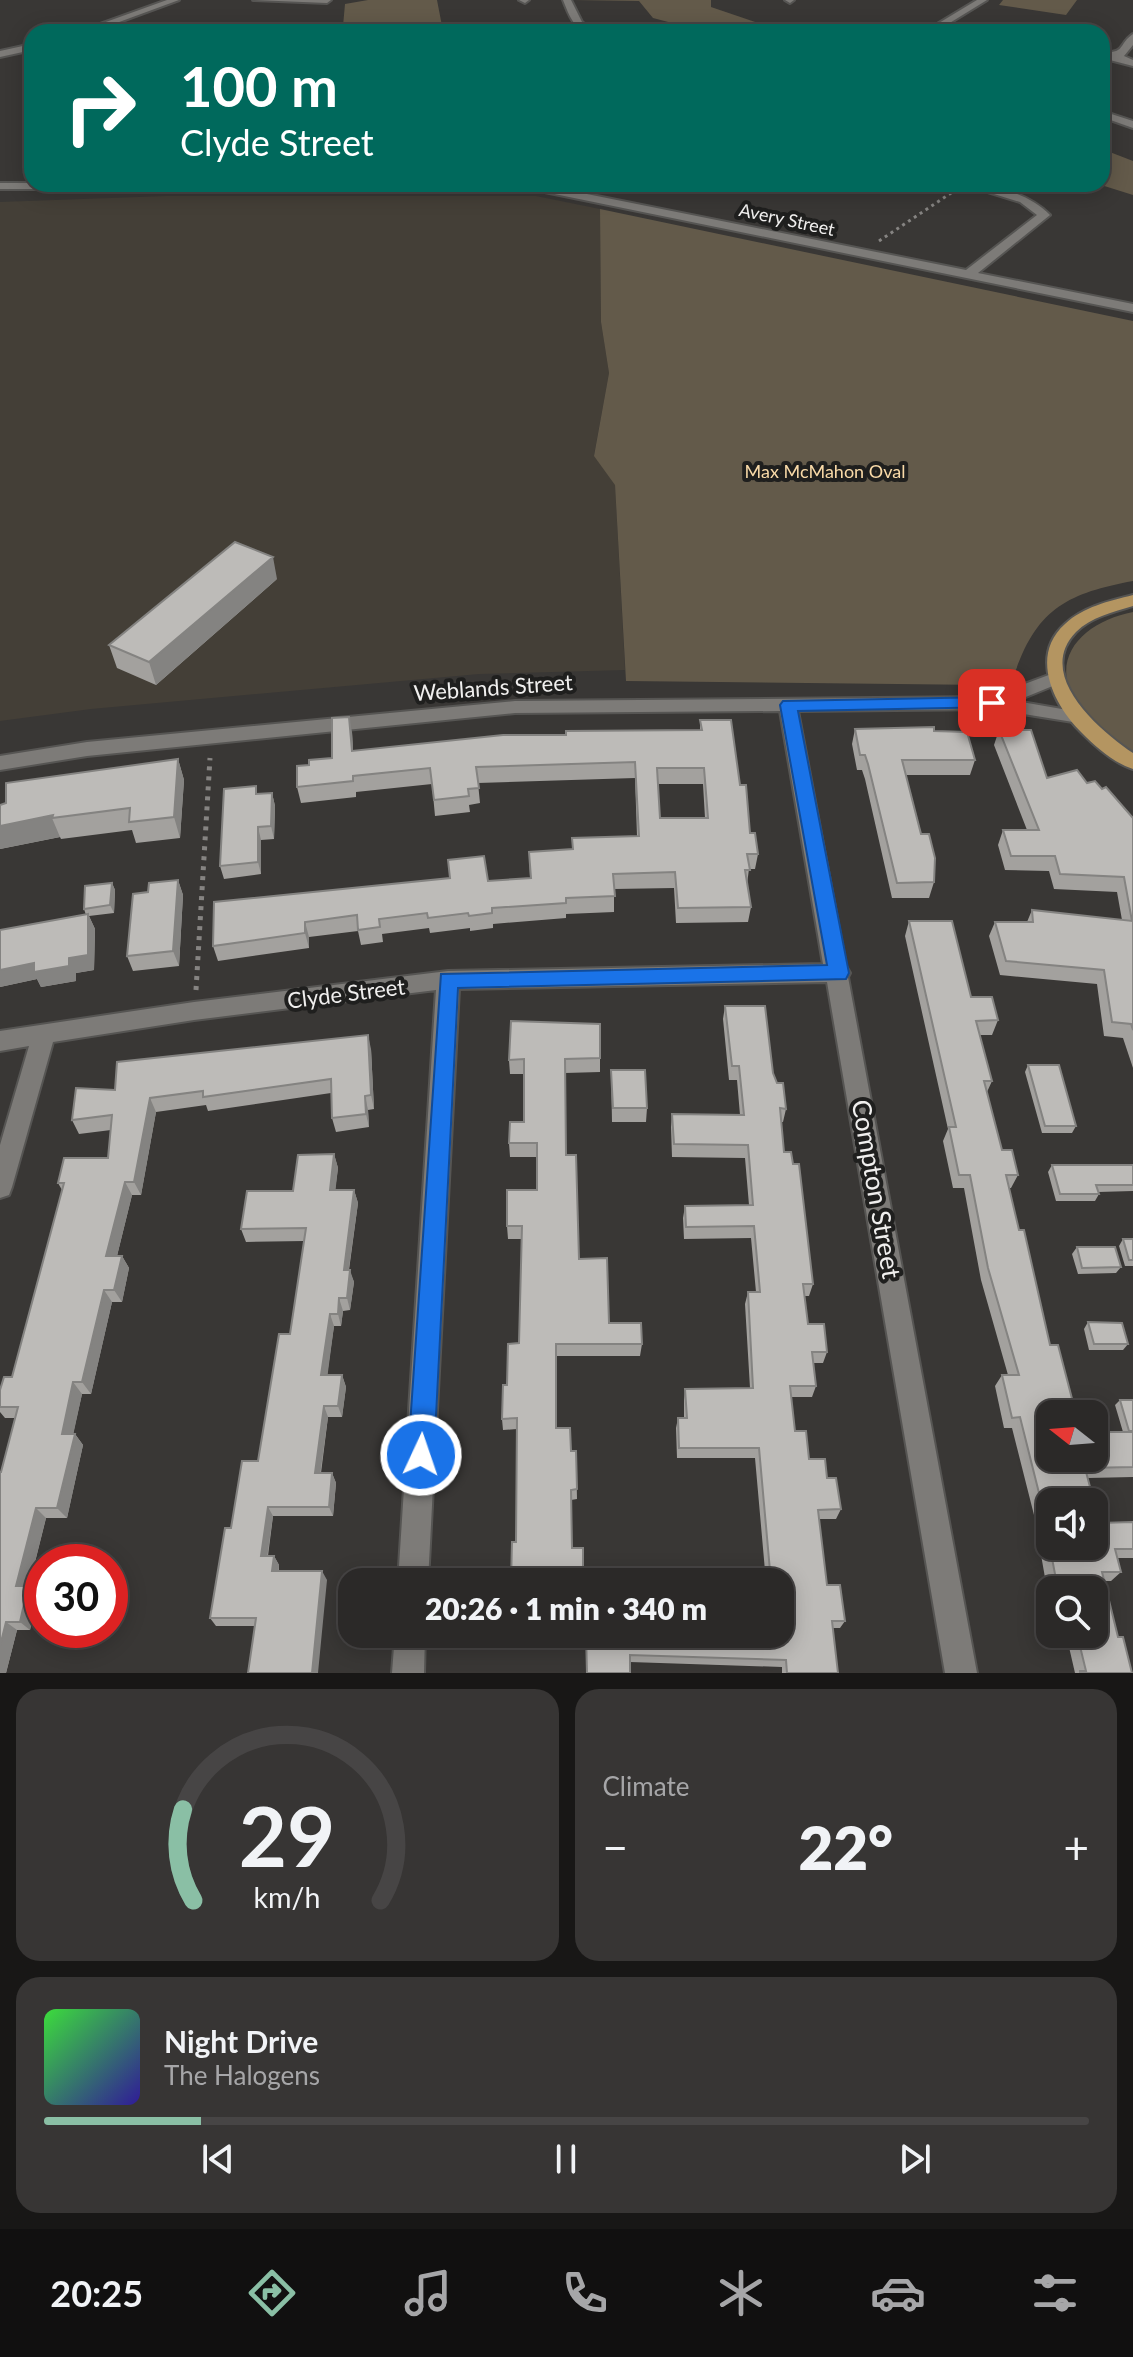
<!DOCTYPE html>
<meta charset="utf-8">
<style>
:root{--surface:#2b2928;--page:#373534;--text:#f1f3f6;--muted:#a6a6a8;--line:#474545;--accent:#8abfa5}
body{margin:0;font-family:Lato,sans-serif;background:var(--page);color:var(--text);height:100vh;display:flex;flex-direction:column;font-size:30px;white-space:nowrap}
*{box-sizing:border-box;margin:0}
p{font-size:26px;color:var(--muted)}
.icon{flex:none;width:44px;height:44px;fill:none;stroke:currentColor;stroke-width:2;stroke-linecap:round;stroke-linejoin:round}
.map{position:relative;height:1673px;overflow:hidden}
.sheet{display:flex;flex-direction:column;gap:16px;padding:16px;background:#181716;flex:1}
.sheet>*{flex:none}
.banner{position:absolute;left:24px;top:24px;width:1086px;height:168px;border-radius:24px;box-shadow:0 4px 20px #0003,0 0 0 2px var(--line);background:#00695c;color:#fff;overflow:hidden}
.needle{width:52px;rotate:287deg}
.tools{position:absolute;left:1036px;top:1400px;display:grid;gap:16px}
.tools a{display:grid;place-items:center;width:72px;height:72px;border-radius:16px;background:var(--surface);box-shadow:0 4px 20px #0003,0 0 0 2px var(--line);font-size:40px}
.speed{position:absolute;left:24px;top:1544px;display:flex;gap:16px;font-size:40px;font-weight:700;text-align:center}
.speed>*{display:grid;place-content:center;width:104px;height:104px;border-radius:50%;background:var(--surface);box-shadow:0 4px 20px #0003,0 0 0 2px var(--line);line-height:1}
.speed .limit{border:12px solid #d22;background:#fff;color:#111}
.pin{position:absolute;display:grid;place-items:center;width:68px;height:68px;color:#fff;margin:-34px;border-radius:16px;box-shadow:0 4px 12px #0006}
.me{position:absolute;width:88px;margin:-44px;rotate:3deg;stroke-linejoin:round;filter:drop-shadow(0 0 6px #0008)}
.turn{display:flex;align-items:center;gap:28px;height:168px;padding:0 24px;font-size:36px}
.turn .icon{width:104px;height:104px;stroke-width:2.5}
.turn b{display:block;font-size:56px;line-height:68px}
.big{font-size:60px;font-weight:800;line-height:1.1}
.sheet .tile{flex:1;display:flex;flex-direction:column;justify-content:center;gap:12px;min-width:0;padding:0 28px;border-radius:24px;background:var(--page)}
.sheet .dial{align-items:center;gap:0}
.dial svg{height:208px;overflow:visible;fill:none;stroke:var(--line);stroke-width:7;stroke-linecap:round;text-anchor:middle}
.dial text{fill:var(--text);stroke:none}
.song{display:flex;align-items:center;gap:24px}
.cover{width:96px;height:96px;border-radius:12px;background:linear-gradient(135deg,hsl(120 70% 55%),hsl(250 70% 35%))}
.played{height:8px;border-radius:4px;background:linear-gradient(90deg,var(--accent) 15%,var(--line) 15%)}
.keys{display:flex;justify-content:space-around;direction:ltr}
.heat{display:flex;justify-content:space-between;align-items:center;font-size:44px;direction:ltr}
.sheet .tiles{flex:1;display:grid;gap:16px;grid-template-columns:1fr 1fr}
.tile:last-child{grid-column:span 2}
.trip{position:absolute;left:338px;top:1568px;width:456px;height:80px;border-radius:24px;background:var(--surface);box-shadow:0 4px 20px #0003,0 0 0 2px var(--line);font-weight:800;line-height:80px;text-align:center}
.menu{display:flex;height:128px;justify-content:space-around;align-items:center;background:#111010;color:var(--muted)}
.menu .icon{width:56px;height:56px}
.menu .selected{color:var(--accent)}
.menu b{font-size:36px;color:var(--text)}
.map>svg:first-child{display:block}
</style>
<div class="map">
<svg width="1133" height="1673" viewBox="0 0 1133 1673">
<rect width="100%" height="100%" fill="#393735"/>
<path fill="#443f37" d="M166,196h370l64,13 1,113 8,51 -15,82 21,29 10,186 -146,4 -388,35 -91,12v-519z"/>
<path fill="#635a4a" d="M368,0h69l5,26h-99l2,-22z
M573,0h138v7l59,20h26l9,5 -110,-3 -42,-11 -14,-17z
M1003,0h74l-11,15 -67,-10z
M1102,149l31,12v34l-35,-11h4z
M600,209l533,112v260c-64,12 -96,27 -118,92l-29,12 -360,-4 -11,-196 -21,-29 15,-83 -8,-51z
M1133,612v143c-21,-15 -42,-28 -56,-50 -31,-50 10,-84 56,-93z"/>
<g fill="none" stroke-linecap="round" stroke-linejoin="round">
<defs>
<path id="minor" d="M167,0h12l-87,32h-14z
M253,0h78l-4,3z
M519,0h10l-4,3z
M563,0h8l11,22 13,10c-21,0 -25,-15 -32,-32z
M785,0h9l-4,3z
M977,0h10l-52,32h-11z
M1133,34v11l-9,11 9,4v6l-31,-8v-6c24,2 16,-8 31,-18z
M32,44v6l-32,7v-6z
M1102,111l31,10v7l-31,-11z
M0,183l537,1 429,86 71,-55 -17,-13 -58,-18c31,0 66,9 88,31l-72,58 155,31v8l-603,-123h-530z
M1054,673l9,6 -3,4 -44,18 63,11 3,4 -3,4 -6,2 -81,-13 -194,2 48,255 4,7 -2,4 129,696h-32l-118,-691 -368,7 -31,593h-30l38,-592 -242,30 -141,22 -41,145 -3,8 -9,3v-53l29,-99 -29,5v-20l194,-29 254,-31 375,-7 -43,-253 -265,2 -428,43 -87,14v-14l87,-14 428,-41 475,-4z
M395,1634h30l-1,39h-32z"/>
<path id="major" d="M1133,595v11c-20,6 -42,11 -57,26 -42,43 24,99 57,121v16c-19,-6 -37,-22 -51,-36 -28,-27 -53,-77 -17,-109 18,-17 44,-23 68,-29z"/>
</defs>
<use href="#minor" stroke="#565553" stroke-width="4"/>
<use href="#major" stroke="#565553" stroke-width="4"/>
<path stroke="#868482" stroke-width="3" stroke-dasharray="3 4" stroke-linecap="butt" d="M879,241l75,-50"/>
<path stroke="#868482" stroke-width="5" stroke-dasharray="4 6" stroke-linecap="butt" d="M196,990l14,-232"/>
<use href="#minor" fill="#7d7b78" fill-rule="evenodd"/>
<use href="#major" fill="#b49561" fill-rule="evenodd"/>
</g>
<path fill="#a3a19e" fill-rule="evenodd" d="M277,579l-121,106 -39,-17 -8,-23z
M700,720l40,65 10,48 8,21 -3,15h-6l-2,15 4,23 -3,15 -72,1 -2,-35 -60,1v23l-48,2v4l-73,6v4l-23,3v-3l-40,5 -1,-5 -47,6 1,8 -22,3 -3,-14 -49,6v11l-91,13 -5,-15 1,-44 316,-24 -1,-26 43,-3v-11l65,-2 -2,-58 -157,5 2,20 -11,2 1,7 -35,4 -3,-32 -76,8v5l-55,6 -4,-16 12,-22 23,-7 20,-26 1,19 213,-16 134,-5zM658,784h45l2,34h-45z
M855,729l79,2 41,29 -5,15h-64l28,107 -5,16h-37l-27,-119 -3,-9h-5l-5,-26z
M999,730l48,48 40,5 15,6 31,29v250l-10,-30 -19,-2 -7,-52 -97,-9 -11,-39 6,-14h32l5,-12 90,10 -5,-28 -63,-3 -5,-18 -44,-1 -7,-25 5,-15h24l-33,-85z
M178,759l6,21 -4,58 -44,5 -4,-13 -71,9 -1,-2 -60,12v-44z
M272,793l3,13 -1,33 -13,1v34l-37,5 -4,-13 38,-72z
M178,880l5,15 -4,71 -46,5 -6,-15 21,-64z
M112,883l3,7 -1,23 -25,3 6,13 -1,41 -18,3v8l-35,6 -4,-8 -37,8v-57l86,-15 -2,-6z
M909,921l62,76 27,23 -6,15h-12l12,46 -5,11 15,58 16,25 -7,13h-2l41,270 73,-26 -8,-27 5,-5h13v77l-45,1 11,45 34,-1v36h-15l3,14 -10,9h-7l14,56 14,36h-57l-9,-39h28v-44h-44v16l-16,-91 -22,-87h-8l-9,-42 7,-11h6l-27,-95 -17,-92h-11l-10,-47 5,-12 -43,-193z
M725,1006l48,67 13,36 -3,13h-2l3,30 29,132 -4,12h-5l4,28 19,28 -4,11h-10l3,23 -4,11h-21l4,34 14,28 18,19 14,31 -5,10h-17l8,66 18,36 -5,7h-7l5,45h-56v-6l-152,-5 -44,-28h194v-52h-14l-11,-124h-78l-1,-30 2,-10h6v-18l1,-11 65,-1 -5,-84 3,-12h8l-5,-54 -67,1 -1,-21 2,-12 64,-1 -4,-47 -73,-1 -1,-30 1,-13 68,1 -3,-35h-8l-6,-61z
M371,1049l3,60 -6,1 1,17 -33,5 -4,-14 -1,-25 -123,18 -2,-6 -50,7 -15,83h-9l-15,61h5l7,12 -7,34h-10l-21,92h-9l-9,40h2l8,11 -16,73h-21l-17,68 9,8 -8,36h-13l-11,43 -5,-201 15,-54h-11l-5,-6v-22l12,-13 50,-187 -4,-7 50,-25 3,-28 -32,4 -7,-14 43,-30z
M600,1058v14l-35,1 1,82 13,104 30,64 33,21 -2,12h-84l1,72 14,23h5l1,48 -6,1 1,48 11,34 -67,-40 1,-113 -14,1 -1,-11 5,-34 12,-42 3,-104h-14l-1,-13 30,-36v-33h-27l-1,-14 15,-21v-48h-14l-1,-14z
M1028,1065l48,61 -4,7h-30l-17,-61z
M611,1070l36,38 -1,14h-34z
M334,1154l4,14 -3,22h19l4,13 -9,67 5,12 -4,28 -7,1 -2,15h-7l-7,49h15l4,12 -4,30h-14l-7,56h11l4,10 -3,33h-60l-5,40h6l5,9v6l48,9 -73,46h-38l-6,-8 21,-90 27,-67 32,-127 14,-93 -58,1 -5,-13 52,-38z
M1052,1165h81v26l-35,1 1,2 -4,7h-39l-8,-29z
M1123,1239h10v27h-8l-6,-20z
M1077,1247l44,20 -5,6 -38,1 -6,-20z
M1088,1322l40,22 -5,6h-34l-5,-21z
M510,1634h73l-1,6 -71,-1z"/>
<path fill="#848381" d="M273,557l4,22 -121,106 -7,-23z
M349,717l3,15 2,35 -2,-16z
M178,759l6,21 -4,58 -6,-21z
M272,793l3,13 -1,33 -3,-13z
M53,815l-1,3 8,19 -60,12v-23z
M258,827l3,13v34l-3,-12z
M178,880l5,15 -4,71 -6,-15z
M112,883l3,7 -1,23 -4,-8z
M88,914l7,15 -1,41 -18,3v8l-35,6 -4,-8 -37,8v-17l34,-7 35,-5z
M305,922l4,15v11l-4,-15z
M368,1035l3,14 3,60 -3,-14z
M365,1096l3,14 1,17 -3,-13z
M150,1098l6,14 -15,83 -7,-13z
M334,1154l4,14 -4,35 -4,-13z
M125,1182l7,13 -18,73 -8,-12z
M354,1190l4,13 -11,79 -3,-12z
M122,1256l7,12 -7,34 -8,-12z
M350,1270l4,12 -4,28 -3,-12z
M104,1290l8,12 -21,92 -9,-12z
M339,1298l4,13 -2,15 -3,-12z
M330,1314l4,12 -8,61 -5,-12z
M342,1375l4,12 -4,30 -4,-11z
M73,1382l9,12 -11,51 -9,-11z
M324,1406l4,11 -9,66 -4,-10z
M75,1434l8,11 -16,73 -10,-10z
M332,1473l4,10 -3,33 -4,-9z
M268,1507l5,9 -7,49 -5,-9z
M36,1508l10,10 -17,68 9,8 -8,36 -10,-8 -4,-36z
M274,1556l5,9 -1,14 -6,-8z
M322,1571l5,9 -9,93h-6z
M6,1622l11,8 -11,43h-6v-27z"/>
<path fill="#bdbbb8" stroke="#848381" stroke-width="2" fill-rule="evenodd" d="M235,542l38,15 -124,105 -40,-17z
M349,717l3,34 151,-16h63v-4l136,-1 -2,-10h31l9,65h6l4,48h5l3,21h-11l3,16h-5l6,37 -73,1 -3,-36 -62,2 2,22 -49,2v5l-74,5v5l-23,3 -1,-3 -40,5 -1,-5 -48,6 1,8 -22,3 -1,-15 -52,7v11l-92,13 1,-44 236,-24 -2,-18 36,-4 4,25 43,-3 -2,-26 44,-3 -1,-11 67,-2 -4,-74 -159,5 3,21 -11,1 1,7 -35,4 -4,-32 -77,8v5l-56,6v-21l12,-1v-5l23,-2v-40zM657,768h47l4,50h-48z
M934,727v4l33,1 8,28h-73l19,74h8l6,24 -1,24 -37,1 -29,-119 -3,-9h-5l-5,-26z
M999,730h32l16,48 30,-8 10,13 8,-2 7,8 4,-2 27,31v212l-2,-6 -19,-2 -8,-52 -98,-9 -11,-39h38l-1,-12 100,11 -8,-44 -64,-3 -5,-18h-44l-8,-26h36z
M178,759l-4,58 -45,5 1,-14 -78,10 1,-3 -53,11v-21l6,-2v-20z
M256,786v8l16,-1 -1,33 -13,1v35l-38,4 4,-77z
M178,880l-5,71 -46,5 6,-62 15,-2 1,-9z
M112,883l-2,22 -26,4 1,-23z
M88,914v41l-19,3v8l-35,6v-9l-34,7v-40z
M909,921h43l19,76h21l6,23 -22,1 16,60h-8l18,69h10l6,25h-12l13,55h5l26,115h8l18,69h-26v44h44v-26h39v35l-48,1 9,34h-44v44h44v-43l5,20 34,-1v27h-18l6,23h-19l16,65h5l9,36h-52v-2h6l-9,-37h17v-44h-36l-16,-85 -22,-88 -8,1 -10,-43h17l-31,-107 -18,-93h-11l-10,-48h7z
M725,1006h40l8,67 4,10h6l3,26 -6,-1 4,44h7l2,12h6l14,120h-10l5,40h16l3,28h-15l4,34h-26l5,45h11l3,28h16l2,19h9l5,31 -23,1 9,75h13l5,36h-13l6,52h-51l-1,-13 -156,-5v18h-43l-1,-39h194v-52h-9l-12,-134h-80l-1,-30h9l-2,-29 68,-1 -5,-96h12l-6,-66 -68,1 -1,-21 68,-1 -5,-60 -74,-1 -2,-30 72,1 -5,-49h-7z
M511,1021l89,3v34l-35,1 1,96h10l3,104 28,-1 2,65h32l1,21h-86v84h14l1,23h5l1,38 -6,1 1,58h11v34h-72l1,-40h4l1,-124 -15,1 1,-34h4l1,-41 11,-1 3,-117h-15v-36h30v-47h-28l1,-21h14v-63l-15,1z
M368,1035l3,60 -6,1 1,18 -34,4 -1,-39 -128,18v-6l-53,7 -16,84h-9l-19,74h16l-8,34h-10l-22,92h-9l-11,52h13l-18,74h-21l-20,78h12l-8,36h-14l-6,24v-174h1l17,-65h-18v-17l4,-13h8l52,-194h-6l6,-25h44l4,-43 -40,5 4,-32 39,2 2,-28z
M1028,1065h31l17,61h-31z
M611,1070h34l2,38h-34z
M334,1154l-4,36h24l-10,80h6l-3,28h-8l-1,16h-8l-9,61h21l-4,31h-14l-9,67h17l-3,34h-61l-7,49h13l-2,15h50l-10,102h-64l8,-55h-46l15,-90h6l11,-67h16l21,-127h11l16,-106 -65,1 6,-38h46l5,-36z
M1052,1165h81v20h-37l3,9h-39z
M1123,1239h10v21h-4z
M1077,1247h38l6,20 -39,1z
M1088,1322l34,1 6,21h-34z
M1120,1400h13v31h-4z"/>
<path fill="#1a73e8" stroke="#114b97" stroke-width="2" d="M992,697l8,6 -2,4 -200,4 51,262 -3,6 -388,9 -24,467 -4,10 -9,3 -9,-3 -4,-10 33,-481 386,-9 -47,-260 3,-4z"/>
<g text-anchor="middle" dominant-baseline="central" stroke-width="8" stroke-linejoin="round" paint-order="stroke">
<g font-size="18" fill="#f0efee" stroke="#1f1f1e">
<text transform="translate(787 219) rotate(12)">Avery Street</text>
</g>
<g font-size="18" fill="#f9daa8" stroke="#1f1f1e">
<text x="825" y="471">Max McMahon Oval</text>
</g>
<g font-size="22" fill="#f0efee" stroke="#1f1f1e">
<text transform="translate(493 687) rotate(-4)">Weblands Street</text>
<text transform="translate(346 993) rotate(-7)">Clyde Street</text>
</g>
<g font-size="26" fill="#f0efee" stroke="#1f1f1e">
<text transform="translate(877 1189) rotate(80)">Compton Street</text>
</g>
</g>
</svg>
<div class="tools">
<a><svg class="needle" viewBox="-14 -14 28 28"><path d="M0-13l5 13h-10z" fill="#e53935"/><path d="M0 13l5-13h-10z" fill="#a6a6a8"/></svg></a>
<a><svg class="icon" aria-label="sound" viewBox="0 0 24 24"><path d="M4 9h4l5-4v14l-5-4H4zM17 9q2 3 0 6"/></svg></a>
<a><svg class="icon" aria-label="search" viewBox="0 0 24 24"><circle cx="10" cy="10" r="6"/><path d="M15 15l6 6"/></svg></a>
</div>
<div class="speed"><div class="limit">30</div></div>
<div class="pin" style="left:992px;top:703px;background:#d93025"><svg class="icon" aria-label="arrive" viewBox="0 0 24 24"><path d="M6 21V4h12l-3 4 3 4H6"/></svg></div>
<svg class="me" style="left:421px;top:1455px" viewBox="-20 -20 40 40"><circle r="17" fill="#1a73e8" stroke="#fff" stroke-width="3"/><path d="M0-11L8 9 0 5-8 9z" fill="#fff"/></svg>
<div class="trip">20:26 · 1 min · 340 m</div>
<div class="banner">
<div class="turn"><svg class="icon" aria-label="right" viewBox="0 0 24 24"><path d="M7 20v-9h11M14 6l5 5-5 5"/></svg><div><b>100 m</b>Clyde Street</div></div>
</div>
</div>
<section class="sheet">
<div class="tiles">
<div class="tile dial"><svg viewBox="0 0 100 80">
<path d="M14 69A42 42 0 1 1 86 69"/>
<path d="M14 69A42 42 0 0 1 10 34" stroke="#8abfa5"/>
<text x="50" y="56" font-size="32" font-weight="700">29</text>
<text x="50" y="72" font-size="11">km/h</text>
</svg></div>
<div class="tile"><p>Climate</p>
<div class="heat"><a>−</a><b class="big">22°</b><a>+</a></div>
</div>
<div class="tile">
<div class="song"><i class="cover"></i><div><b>Night Drive</b><p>The Halogens</p></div></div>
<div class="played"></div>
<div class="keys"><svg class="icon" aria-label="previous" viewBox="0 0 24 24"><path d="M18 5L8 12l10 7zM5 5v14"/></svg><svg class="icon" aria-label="pause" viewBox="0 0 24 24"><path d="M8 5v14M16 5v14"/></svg><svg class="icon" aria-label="next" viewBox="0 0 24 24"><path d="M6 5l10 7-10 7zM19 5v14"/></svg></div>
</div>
</div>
</section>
<nav class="menu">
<b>20:25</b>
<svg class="icon selected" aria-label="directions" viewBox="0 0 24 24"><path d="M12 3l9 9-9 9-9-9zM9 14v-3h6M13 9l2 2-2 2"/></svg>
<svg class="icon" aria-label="music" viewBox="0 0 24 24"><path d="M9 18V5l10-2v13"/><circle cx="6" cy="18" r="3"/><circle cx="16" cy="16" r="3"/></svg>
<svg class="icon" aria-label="phone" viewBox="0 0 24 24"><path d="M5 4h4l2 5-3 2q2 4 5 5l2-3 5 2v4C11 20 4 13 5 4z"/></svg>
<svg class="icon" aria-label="climate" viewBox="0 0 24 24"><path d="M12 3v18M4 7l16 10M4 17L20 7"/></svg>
<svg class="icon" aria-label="car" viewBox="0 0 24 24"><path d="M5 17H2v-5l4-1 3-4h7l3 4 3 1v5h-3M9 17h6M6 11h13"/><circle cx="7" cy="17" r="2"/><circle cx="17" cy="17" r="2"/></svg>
<svg class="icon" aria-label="filters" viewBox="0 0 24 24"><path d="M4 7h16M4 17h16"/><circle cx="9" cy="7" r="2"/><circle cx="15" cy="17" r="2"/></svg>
</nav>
